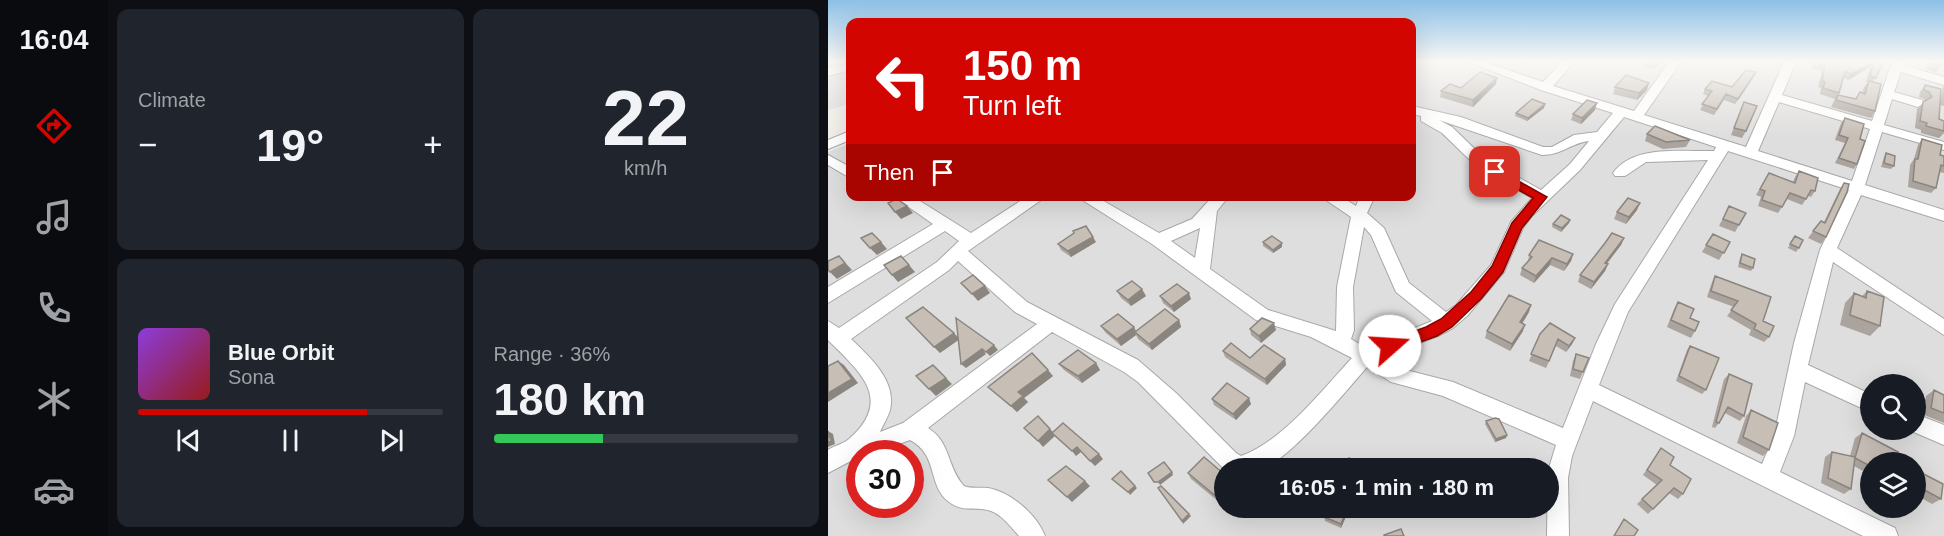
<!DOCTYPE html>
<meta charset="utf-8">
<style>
:root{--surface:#171b24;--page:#20242c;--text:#f1f3f6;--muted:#9ea1a6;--line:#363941;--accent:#d20500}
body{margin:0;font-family:Arial,sans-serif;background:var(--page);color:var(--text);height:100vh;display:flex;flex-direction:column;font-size:22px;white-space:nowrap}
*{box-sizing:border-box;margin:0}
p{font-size:20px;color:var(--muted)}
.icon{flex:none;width:33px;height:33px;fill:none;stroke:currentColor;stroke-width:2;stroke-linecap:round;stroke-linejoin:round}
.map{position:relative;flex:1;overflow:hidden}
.side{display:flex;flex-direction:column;gap:9px;padding:9px;background:#0d0f14;width:720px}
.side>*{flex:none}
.banner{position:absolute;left:18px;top:18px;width:570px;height:183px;border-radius:12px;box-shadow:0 6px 24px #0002;background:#d20500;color:#fff;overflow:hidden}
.controls{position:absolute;left:1032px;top:374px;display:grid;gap:12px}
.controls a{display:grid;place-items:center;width:66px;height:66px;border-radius:50%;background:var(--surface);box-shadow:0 6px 24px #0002;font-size:30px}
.speed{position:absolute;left:18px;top:440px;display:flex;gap:12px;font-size:30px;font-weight:700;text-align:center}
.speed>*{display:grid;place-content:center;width:78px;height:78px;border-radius:50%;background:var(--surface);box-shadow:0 6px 24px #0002;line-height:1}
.speed .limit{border:9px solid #d22;background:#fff;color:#111}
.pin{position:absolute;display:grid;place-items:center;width:51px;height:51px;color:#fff;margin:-26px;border-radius:12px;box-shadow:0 3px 9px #0006}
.me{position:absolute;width:66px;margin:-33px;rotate:71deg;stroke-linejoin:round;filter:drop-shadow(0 0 4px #0008)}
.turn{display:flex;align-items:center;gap:21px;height:126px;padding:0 18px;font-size:27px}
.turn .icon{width:78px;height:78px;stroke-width:2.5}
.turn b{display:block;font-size:42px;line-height:51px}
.then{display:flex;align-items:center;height:57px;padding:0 18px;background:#0003;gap:12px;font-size:22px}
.big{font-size:45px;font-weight:700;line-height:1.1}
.side .card{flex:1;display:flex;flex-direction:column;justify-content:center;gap:9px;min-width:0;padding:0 21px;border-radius:12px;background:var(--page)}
.side .dial{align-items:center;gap:0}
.dial b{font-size:78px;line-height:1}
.song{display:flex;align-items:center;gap:18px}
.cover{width:72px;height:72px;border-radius:9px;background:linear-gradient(135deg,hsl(270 70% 55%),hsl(0 70% 35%))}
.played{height:6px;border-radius:3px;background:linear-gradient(90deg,var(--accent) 75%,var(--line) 75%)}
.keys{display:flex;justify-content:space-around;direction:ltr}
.heat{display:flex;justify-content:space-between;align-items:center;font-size:33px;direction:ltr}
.charge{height:9px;border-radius:4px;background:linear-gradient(90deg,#34c759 36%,var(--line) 0)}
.side .tiles{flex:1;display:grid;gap:9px;grid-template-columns:repeat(2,1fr)}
.trip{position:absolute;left:386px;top:458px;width:345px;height:60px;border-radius:30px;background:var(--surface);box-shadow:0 6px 24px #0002;font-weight:700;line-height:60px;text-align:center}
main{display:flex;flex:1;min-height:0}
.dock{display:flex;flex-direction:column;width:108px;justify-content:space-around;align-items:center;background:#090b0e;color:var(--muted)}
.dock .icon{width:42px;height:42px}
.dock .current{color:var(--accent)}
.dock b{font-size:27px;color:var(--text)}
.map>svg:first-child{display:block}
</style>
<main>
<nav class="dock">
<b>16:04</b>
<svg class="icon current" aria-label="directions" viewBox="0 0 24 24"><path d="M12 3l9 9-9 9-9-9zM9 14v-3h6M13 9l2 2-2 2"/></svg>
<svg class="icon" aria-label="music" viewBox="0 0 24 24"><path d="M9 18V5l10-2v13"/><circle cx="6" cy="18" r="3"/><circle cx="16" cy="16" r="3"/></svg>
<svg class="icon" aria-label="phone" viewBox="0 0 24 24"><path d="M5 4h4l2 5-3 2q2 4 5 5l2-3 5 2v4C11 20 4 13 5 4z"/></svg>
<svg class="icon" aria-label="climate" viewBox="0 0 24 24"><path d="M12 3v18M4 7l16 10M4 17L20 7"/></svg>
<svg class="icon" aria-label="car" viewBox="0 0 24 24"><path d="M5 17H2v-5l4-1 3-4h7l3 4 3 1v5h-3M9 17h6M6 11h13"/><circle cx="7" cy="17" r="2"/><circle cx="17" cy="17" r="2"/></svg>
</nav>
<section class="side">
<div class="tiles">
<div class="card"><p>Climate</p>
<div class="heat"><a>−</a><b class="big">19°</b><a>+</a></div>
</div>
<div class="card dial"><b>22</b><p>km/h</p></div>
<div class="card">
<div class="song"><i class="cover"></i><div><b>Blue Orbit</b><p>Sona</p></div></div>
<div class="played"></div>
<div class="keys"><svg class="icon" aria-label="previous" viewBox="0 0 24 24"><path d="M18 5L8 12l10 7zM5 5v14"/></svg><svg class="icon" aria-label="pause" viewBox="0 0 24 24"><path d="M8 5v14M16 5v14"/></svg><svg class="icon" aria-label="next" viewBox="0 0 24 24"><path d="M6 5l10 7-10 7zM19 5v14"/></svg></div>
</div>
<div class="card"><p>Range · 36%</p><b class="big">180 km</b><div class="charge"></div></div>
</div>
</section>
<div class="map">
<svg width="1116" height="536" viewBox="0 0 1116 536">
<rect width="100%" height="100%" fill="#f2efe8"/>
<path fill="#dfdede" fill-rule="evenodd" d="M0,62h22v42l-22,6z
M584,62h532v474h-1116v-384l22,-9v53h562zM1042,384h46v45h-46zM32,453h50v51h-50zM1042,462h46v45h-46zM396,468h324v39h-324z"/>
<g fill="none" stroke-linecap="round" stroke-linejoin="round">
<defs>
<path id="minor" d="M641,62h16l58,20 19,-20h12l-21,24 81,25 35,-49h12l-37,53 102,32 38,-85h12l-14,33 90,26 20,-59h12l-1,3 41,12v8l-43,-13 -7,20 28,8 2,3 -6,4 -26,-8 -8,26 60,17v8l-62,-18 -17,53 79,25v11l-83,-26 -24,53 107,71v16l-111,-73 -25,103 62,29v18l-65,-30 -11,54 -14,36 115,56 3,8h-35l-270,-135 -21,55 -4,22 1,58h-22l1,-65 8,-26 -113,-49 -52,-14 -24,-15c-21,24 -75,90 -102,100 -12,5 -30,-1 -41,2l-86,-87 -14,-10 -72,-40 -124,96c23,14 19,40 36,58 8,3 15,1 24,2 23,4 49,27 57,48h-26c-8,-9 -17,-21 -28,-25 -14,-5 -28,2 -42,-9 -22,-16 -10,-47 -39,-62l-31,11 -19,2v3l-32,17v-23c6,-4 15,-6 21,-11 45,-40 11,-67 -21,-99v-19l11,7 98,-66 22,-21 -14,-10 -117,72v-16l105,-63 -40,-28h19l59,37 57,-37h19l-79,55 59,51 111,58 38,33 60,60 5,3c42,-15 81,-66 111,-98l-41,-21 -55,-17 -104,-76 -76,-48h19l64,37 33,-14 21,-23h16l-12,15 -7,58 58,41 68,21 1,-44 14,-70 -31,-21h20l16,10 4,-10h15l-8,17 17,15 25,55 37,29 10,-7 35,-40 20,-43 21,-24 -58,-34 -32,-31 -21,-12v-5l-9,-2v-8l49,11 82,30h9l22,-12 23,-3 16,-19 -72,-23zM951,102l91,27 -18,52 -94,-30zM796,117l92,30 -2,4c-32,1 -80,-7 -101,22l2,3h10l21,-14 62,-2 -93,144 -19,40 -33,84 -110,-46 -51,-13 -19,-12 55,-21 15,-8 15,-13 36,-43 19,-44 9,-12 48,-46zM611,120l103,35c20,0 29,-12 47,-14l-19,23 -29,26 -57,-32 -32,-31zM900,151l121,39 -29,60 -26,93 -20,93 -12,28 -163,-79 29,-73zM536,227l7,8 25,57 36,29 -66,27 -15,-9 3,-9 -1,-43zM372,228l-5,30 -24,-17zM130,261l57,51 22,12 -134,99 -23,9c3,-7 8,-15 10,-22 7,-29 -20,-53 -39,-71l98,-69z
M22,63v7l-22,6v-8z
M22,131v9l-22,9v-9z
M0,155l22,12v11l-22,-13z
M1088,414l28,11v20l-35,-15 7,-1z"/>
</defs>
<use href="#minor" stroke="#a8a8a8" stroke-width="2"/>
<use href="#minor" fill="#fff" fill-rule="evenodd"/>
</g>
<path fill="#aba39d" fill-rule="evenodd" d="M816,62h17l-7,7 -12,-3z
M985,62h70l-10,20 2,29 -4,7 -40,-11 4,-8 -15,-5 1,-6 -3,-1 4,-16 -11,-3zM1042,67l-4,15h2l-4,5 -2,6 -7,6 -17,-4 6,-17 4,2z
M1100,62h16v4h-4l-4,6 -10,-3z
M669,78l-1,6 -23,23 -33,-10 1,-6 20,-3z
M925,78l-18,26 -11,-4 -10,15 -14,-5 8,-14 -5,-2 2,-5 27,-2z
M821,83l-2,7 -10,10 -24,-6 2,-7z
M1097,85l16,4 -2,30 5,2v12l-5,5 -18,-5v-3l-6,-2 2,-19 8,-8 -1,-2 -5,-2 1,-5z
M1116,86v20l-4,-1 3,-18z
M916,102l2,29 -4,7 -11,-3z
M717,104l-1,4 -17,13 -12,-5 1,-3z
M767,110l-14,14 -10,-4 2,-6z
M1017,118l12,46 -3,5 -19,-6 10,-20 -10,-3 6,-17z
M819,134l43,6 -4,7 -23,2 -18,-8z
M1094,139l18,16 4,1v17l-5,-1 -3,16 -5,5 -23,-6 2,-22 4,-6 4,-14z
M1058,153l8,13 -3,3 -10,-2 3,-10z
M971,171l16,20 -4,6 -3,-1 -6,9 -15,-6 -9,14 -20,-7 3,-9 -5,-2 13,-22 24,9 2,-5z
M1016,183l-18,54 -5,7 -13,-6 13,-17 3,1 16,-33z
M901,206l17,7 -11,19 -16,-6z
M809,210l-11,14 -12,-5 3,-7z
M742,220l-1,3 -8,9 -9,-5 1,-3z
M885,234l17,8 -11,18 -17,-8z
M796,238l-3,7 -14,19h1l-3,7 -14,18 -13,-7 2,-7z
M964,240l7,8 -3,4 -8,-4z
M268,242l-25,15 -10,-7 -3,-6z
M435,242l19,1v4l-9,6 -10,-7z
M745,254l-2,7 -7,10 -14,-6 -16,18 -14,-8 2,-7 6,-6 1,-7z
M914,254l11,14 -2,3 -13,-4 2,-9z
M887,276l48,45 6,16 -5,5 -15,-7 2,-5 -24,-14 7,-9 -27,-10 5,-15z
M289,291l29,5 -15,10 -10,-8z
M1039,291l13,35 -10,10 -30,-11 5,-22 9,-10 8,3z
M332,296l31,3 -17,13 -11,-9z
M850,302l12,16 5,13 -4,7 -24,-11 7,-18z
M701,312l-7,11 1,8 -13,20 -25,-13 2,-7z
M351,320l2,7 -29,23 -14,-11 -2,-4 -15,11 -16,-14 -4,-6 33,1 2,4z
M422,329l26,1 -15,13 -10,-8z
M712,334l35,4 -3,6 -6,8 -10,-6 -10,22 -17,-7z
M862,346l16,44 -4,4 -26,-13 11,-31z
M395,351l27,7 35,1 1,6 -19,20 -42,-28z
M748,354l13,4 -9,21 -10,-3 3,-15z
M268,363l4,7 -18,13 -18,-13 -5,-6z
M901,374l15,42 -4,5 -15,-8 -6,10 -4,5 -3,-1 12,-48z
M225,376l-29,22 4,4 -11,10 -29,-25z
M1106,390l10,5v28l-22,-9 4,-18z
M384,399l39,5 -15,16 -22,-15z
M923,410l18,40 -6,6 -26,-13 9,-27z
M658,421l21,14 -1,3 -11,4 -10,-18z
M1034,433l8,29v13l-16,-9 -3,23 -7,5 -23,-11 4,-26 7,-5 18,4 5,-18z
M833,448l9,17 13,29 -5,5 -9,-6 -21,21 -11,-10 20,-19 -14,-10z
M1088,470l25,29 -9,5 -16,-9z
M360,473l36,1v32l-33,-27z
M398,507h14l-6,6z
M500,507h22l-9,21 -16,-7 -1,-4z
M599,507h26l-21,10z
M1066,507h17l-9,5z"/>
<path fill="#8b857f" d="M829,62h4l-7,7z
M1046,62l-4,5 -22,13 3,-6z
M928,72l-3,6 -18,26 3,-5z
M669,78l-1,6 -23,23v-7z
M821,83l-2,7 -10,10 2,-7z
M769,103l-2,7 -14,14 1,-6z
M717,104l-1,4 -17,13 1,-3z
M812,203l-3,7 -11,14 3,-7z
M79,206l6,7 -12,6 -6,-7z
M742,220l-1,3 -8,9 1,-4z
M265,237l3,5 -25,15 -3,-6z
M796,238l-3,7 -19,24 3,-6z
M53,242l6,7 -10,6 -7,-7z
M454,243v4l-9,6v-3z
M745,254l-2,7 -7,10 3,-7z
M11,256l13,14 -15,9 -7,-7z
M724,258l-2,7 -16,18 2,-7z
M780,264l-3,7 -14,18 3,-7z
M81,265l6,7 -17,10 -6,-7z
M157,286l5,7 -12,8 -6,-7z
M314,289l4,7 -15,10 -3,-6z
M361,293l2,6 -17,13 -3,-6z
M703,305l-2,7 -10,17 1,-7z
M351,320l2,7 -29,23 -3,-6z
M446,323l2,7 -15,13 -2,-7z
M697,325l-2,6 -13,20 2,-7z
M306,327l3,7 -2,-2 1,3 -15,11 -4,-7z
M126,333l6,6 -20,14 -6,-6z
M747,338l-3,6 -6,8 3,-6z
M166,345l4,5 -8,6 -4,-4z
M154,349l4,5 -20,14 -5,-4z
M457,359l1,6 -19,20 -2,-6z
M10,361l6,4 14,18 -30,19v-9z
M268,363l4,7 -18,13 -4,-7z
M220,370l5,6 -29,22 4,4 -11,10 -6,-6 7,-14z
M111,371l13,13 -16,12 -7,-7z
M421,398l2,6 -15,16 -3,-6z
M222,429l6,6 -13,12 -5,-6z
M0,431l5,3 2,10 -7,3z
M679,435l-1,3 -11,4 1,-3z
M249,447l4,5 -5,4 -4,-5z
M271,454l4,5 -8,7 -5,-5z
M344,472l1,3 -13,10 -2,-3z
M257,481l5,5 -18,16 -5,-5z
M307,486l2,2 -7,7 -2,-3z
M404,507h8l-6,6 -3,-5z
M520,507h2l-9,21v-4z
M616,507h9l-21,10 1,-5z
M361,514l2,2 -8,8 -1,-3z"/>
<path fill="#c7beb6" stroke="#8b857f" stroke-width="1.5" d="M986,62h69l-7,16 -6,-2 4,-14 -23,12 -6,-3 -6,22 -16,-5 2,-6 -3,-1 3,-15 -11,-3z
M1103,62h10v4l-11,-3z
M918,70l10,2 -18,27 -12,-5 -9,15 -15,-5 10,-13 -7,-2 7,-8 20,6z
M652,72l17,6 -24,22 -32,-9 9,-7 11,4z
M798,75l23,8 -10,10 -24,-6z
M1041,81l12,3 -6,27 -39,-11 2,-5 18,4 4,-7 5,2z
M1097,85l16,4 -2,30 5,2v10l-18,-5 1,-3 -7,-2 3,-19 9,-5 -3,-5 -5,-2z
M704,99l13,5 -17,14 -12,-5z
M759,100l10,3 -15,15 -9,-4z
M916,102l13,4 -11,25 -12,-3z
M1017,118l19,6 -4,15 5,2 -8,23 -18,-6 9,-20 -9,-3z
M827,126l35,14 -24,2 -19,-8z
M1094,139l20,6 -2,10 4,1v10l-3,-1 -5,23 -23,-7 2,-22h3z
M1058,153l9,3 -1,10 -10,-3z
M971,171l19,7 -3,13 -4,-1 -5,9 -16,-6 -8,14 -20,-7 3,-9 -5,-2 9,-16 26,10z
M1016,183l5,1 -2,8 -21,45 -13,-6 8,-10 4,2z
M800,198l12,5 -11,14 -12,-5z
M69,199l10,7 -12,6 -7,-9z
M901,206l17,7 -7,12 -16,-6z
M733,215l9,5 -8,8 -9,-4z
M258,226l7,11 -25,14 -10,-7 16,-11 -1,-2z
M44,233l9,9 -11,6 -9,-10z
M784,233l12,5 -19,25 3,1 -14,18 -14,-7 25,-32z
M885,234l17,8 -6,11 -18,-8z
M444,236l10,7 -9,7 -10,-8z
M967,236l8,4 -4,8 -9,-4z
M711,240l34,14 -6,10 -15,-6 -16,18 -14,-8 10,-11 -3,-2z
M914,254l13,5 -2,9 -13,-5z
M11,256l6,7 -15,9 -2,-2v-9z
M73,256l8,9 -17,10 -8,-10z
M145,275l12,11 -13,8 -11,-11z
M887,276l56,21 -8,24 11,5 -5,11 -15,-8 2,-5 -25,-14 7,-9 -27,-10z
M304,281l10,8 -14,11 -11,-9z
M349,284l12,9 -18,13 -11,-10z
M1039,291l17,6 -4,29 -30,-11 4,-22 12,5z
M681,295l22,10 -11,17 5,3 -13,19 -25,-13z
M850,302l16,7 -4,9 9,4 -4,9 -24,-11z
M95,307l31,26 -20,14 -28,-29z
M337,309l14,11 -30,24 -14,-12z
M290,314l16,13 -17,12 -16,-13z
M128,318l38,27 -8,7 -4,-3 -21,15z
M434,318l12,5 -15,13 -9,-7z
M722,323l25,15 -6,8 -11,-7 -9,22 -18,-7 9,-20z
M403,343l19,15 14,-13 21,14 -20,20 -42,-28z
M862,346l29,12 -13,32 -27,-14z
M250,350l18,13 -18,13 -19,-12z
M204,353l16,17 -30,22 5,4 -12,10 -23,-19z
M748,354l13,4 -6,14 -10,-3z
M10,361l14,18 -24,14v-27z
M105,365l13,13 -17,11 -13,-13z
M901,374l23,10 -8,32 -16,-9 -9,16 -3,-1z
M399,383l22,15 -16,16 -21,-15z
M1106,390l10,5v18l-13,-5z
M923,410l27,13 -9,27 -26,-13z
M210,416l12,13 -12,12 -14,-13z
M667,418l4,1 8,16 -11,4 -10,-18z
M235,423l36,31 -9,7 -13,-14 -5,4 -20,-18z
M0,431l3,10 -3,1z
M1034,433l36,19 -2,8 5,2h-31v4l-15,-8z
M833,448l13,9 -4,8 21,14 -8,15 -9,-6 -21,21 -11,-10 20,-19 -15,-10z
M1004,452l23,5 -4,32 -23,-11z
M376,457l20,17v29l-36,-30z
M521,458l5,2 -2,8h-18l1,-4 11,2z
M646,460l5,8h-19z
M336,462l8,10 -14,10h-4l-6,-9z
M238,466l19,15 -18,16 -19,-17z
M1088,470l27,14 -2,15 -24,-13 -1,5z
M293,471l14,15 -7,6 -16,-13z
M333,486l28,28 -7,7 -24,-33z
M500,507h20l-7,17 -17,-7z
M602,507h14l-11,5z
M796,519l14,11 -4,6h-20z
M573,529l3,7h-20v-1z"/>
<linearGradient id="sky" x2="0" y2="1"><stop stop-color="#8dc0e6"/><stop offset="0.45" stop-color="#f9f8f5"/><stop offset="1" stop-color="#f9f8f5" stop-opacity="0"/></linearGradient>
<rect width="1116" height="137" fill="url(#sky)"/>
<path fill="#d20500" stroke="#880300" stroke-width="1.5" d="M667,168l52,29 -25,31 -19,44 -22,27 -29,28 -15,9 -41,15 -6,2 -5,-2 -2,-5 2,-4 41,-15 15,-8 30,-27 21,-26 20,-43 21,-25 -42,-23v-6z"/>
</svg>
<div class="controls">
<a><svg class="icon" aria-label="search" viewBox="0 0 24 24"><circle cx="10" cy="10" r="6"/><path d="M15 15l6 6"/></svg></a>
<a><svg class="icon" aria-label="layers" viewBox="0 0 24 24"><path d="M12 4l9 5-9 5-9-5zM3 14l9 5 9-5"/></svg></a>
</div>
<div class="speed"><div class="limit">30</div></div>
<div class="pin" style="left:667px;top:172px;background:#d93025"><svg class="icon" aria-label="arrive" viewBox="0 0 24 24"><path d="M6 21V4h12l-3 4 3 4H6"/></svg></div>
<svg class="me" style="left:562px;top:346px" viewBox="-20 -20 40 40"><circle r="19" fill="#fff"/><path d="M0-13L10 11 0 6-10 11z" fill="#d20500"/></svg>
<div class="trip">16:05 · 1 min · 180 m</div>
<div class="banner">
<div class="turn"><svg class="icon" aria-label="left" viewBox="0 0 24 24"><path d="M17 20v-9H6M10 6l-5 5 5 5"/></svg><div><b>150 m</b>Turn left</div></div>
<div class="then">Then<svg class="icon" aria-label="arrive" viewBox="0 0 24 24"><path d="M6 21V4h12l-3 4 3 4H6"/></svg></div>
</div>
</div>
</main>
